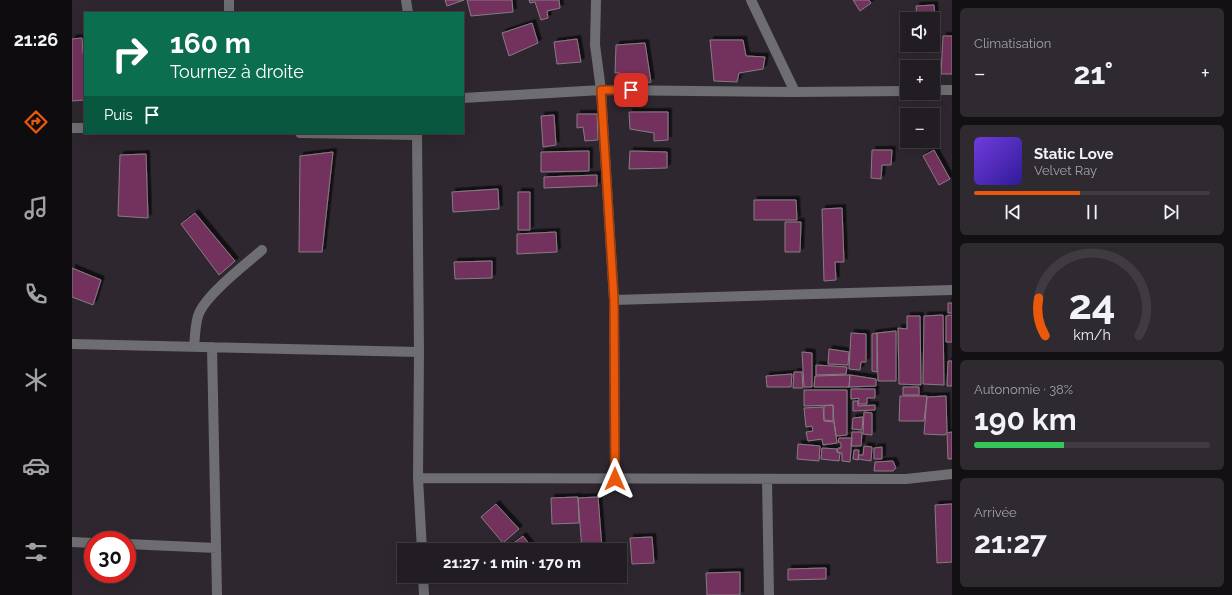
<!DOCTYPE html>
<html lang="fr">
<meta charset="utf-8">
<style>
:root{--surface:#221d23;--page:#2e2a30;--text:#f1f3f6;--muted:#a2a2a6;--line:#3f3b41;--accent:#ea580c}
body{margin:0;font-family:Raleway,sans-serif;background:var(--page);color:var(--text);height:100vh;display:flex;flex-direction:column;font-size:15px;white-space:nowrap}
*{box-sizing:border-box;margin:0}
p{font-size:13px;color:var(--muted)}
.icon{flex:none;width:22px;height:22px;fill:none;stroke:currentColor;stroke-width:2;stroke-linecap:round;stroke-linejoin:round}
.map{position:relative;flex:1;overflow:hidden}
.drawer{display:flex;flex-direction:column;gap:8px;padding:8px;background:#131013;width:280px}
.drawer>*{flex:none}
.guide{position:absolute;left:12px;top:12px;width:380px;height:122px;border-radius:0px;box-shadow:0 4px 16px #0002,0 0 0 1px var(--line);background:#0b6e4f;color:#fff;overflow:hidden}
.controls{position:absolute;left:828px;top:12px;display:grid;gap:8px}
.controls a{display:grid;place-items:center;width:40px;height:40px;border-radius:0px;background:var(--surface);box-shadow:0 4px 16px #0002,0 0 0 1px var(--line);font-size:20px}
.speed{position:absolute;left:12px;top:531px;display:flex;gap:8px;font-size:20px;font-weight:700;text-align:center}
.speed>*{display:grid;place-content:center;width:52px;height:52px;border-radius:50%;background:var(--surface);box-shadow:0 4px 16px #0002,0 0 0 1px var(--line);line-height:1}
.speed .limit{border:6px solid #d22;background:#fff;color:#111}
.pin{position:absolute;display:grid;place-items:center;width:34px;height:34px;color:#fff;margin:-17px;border-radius:8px;box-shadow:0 2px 6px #0006}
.me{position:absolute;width:44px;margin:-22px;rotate:0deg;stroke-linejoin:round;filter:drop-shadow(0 0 3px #0008)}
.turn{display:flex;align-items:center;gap:14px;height:84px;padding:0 20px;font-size:18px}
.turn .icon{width:52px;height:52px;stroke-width:2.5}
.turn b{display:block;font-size:28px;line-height:34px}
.then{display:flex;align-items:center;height:38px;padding:0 20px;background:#0003;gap:8px;font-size:15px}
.big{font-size:30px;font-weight:700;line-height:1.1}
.drawer .widget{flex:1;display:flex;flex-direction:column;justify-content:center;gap:6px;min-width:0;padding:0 14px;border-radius:6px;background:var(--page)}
.drawer .dial{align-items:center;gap:0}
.dial svg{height:104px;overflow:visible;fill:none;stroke:var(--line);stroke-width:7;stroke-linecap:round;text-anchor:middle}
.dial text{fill:var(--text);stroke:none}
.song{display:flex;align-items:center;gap:12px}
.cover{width:48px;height:48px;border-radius:6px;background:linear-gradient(135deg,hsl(260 70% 55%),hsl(250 70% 35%))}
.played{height:4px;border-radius:2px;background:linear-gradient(90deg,var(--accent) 45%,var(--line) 45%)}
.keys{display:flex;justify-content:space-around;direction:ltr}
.heat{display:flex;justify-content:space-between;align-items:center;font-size:22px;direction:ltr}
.charge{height:6px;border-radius:3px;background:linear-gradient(90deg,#34c759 38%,var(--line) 0)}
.trip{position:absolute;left:325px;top:543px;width:230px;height:40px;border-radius:0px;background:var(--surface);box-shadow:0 4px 16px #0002,0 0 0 1px var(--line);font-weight:700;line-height:40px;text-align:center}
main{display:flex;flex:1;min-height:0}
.tab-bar{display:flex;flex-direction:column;width:72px;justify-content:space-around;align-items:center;background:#0e0c0e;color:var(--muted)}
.tab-bar .icon{width:28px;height:28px}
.tab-bar .active{color:var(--accent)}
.tab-bar b{font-size:18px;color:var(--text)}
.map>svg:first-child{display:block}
</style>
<main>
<nav class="tab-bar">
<b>21:26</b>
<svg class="icon active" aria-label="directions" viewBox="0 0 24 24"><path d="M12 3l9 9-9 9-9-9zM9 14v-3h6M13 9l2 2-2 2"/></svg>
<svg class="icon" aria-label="music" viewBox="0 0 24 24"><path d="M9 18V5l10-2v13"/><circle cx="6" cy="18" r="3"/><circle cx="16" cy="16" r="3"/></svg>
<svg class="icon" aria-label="phone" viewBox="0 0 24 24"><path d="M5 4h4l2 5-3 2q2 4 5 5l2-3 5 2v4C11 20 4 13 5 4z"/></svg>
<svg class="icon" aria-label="climate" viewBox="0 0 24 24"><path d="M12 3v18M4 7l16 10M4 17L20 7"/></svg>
<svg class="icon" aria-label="car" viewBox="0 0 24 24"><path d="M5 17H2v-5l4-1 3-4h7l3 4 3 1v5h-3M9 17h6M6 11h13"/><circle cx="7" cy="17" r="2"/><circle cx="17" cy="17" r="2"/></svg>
<svg class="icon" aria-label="filters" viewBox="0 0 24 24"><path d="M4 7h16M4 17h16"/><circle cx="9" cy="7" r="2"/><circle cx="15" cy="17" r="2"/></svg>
</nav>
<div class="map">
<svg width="880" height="595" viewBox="0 0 880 595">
<defs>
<filter id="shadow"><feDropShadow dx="3.5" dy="-3.5" stdDeviation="0" flood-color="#0009"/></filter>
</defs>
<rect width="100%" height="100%" fill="#2e272f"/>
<path fill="#73315d" stroke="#887c83" filter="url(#shadow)" d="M373,0h19l-17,6z
M395,0h45l1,12 -42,4z
M457,0h30l1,8 -13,3 1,7 -7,2 -6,-18 -5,1z
M781,0h16l2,3 -11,8z
M862,5l3,41 -18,1v-2h14v-26h-16l-1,-13z
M460,23l6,20 -29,13 -7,-23z
M871,36h9v38h-11z
M10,38l1,16h2v46l-13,1v-62z
M505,39l4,23 -24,2 -3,-22z
M638,40h33l3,16 19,1 -2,12 -24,4 -2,9 -23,-1z
M573,43l6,39 -12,2v-6l-16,1 -3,-6h-5l1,-28z
M557,112h39v28l-14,1v-8l-24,-4z
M505,114h20l1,26 -13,1 -2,-14 -6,1z
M482,115l2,30 -13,2 -2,-31z
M800,150h20l-1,15h-9l-1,14 -10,-1z
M862,150l16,29 -11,6 -16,-29z
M517,151v20l-48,1v-20z
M558,151l37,1v16l-38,1z
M261,152l-11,100h-23l1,-96z
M74,154l2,64 -30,-2 2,-61z
M525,175v11l-53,2v-11z
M426,189l1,20 -46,3 -1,-20z
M446,192h12v38h-12z
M682,200h42l1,20h-43z
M770,208l2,54h-9l1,18 -12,1 -2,-72z
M123,213l40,48 -16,14 -38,-51z
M713,222h16l-1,30h-15z
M484,232l1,20 -40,2v-20z
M420,261v17l-37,1 -1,-17z
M0,268l29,12 -8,25 -21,-8z
M876,303h4v10h-4z
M871,315l1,70 -21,-1 1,-68z
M880,315v27h-6v-26z
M835,316h13l1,69 -22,-1 -1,-56 9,1z
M824,331v50h-18l-1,-48z
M779,333l15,1v28h-5l-1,8 -11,-1z
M805,333v39l-5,-1v-37z
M757,349l20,3 -1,13 -20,-1z
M730,352l10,1v34h-8z
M876,361h4v25h-5z
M744,365l31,2 -1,7 -30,1z
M722,372h8l1,16h-10z
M720,374l-1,13h-24l-1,-11z
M778,375l-1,12h-35l1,-11z
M778,375l26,4v7l-27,1z
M831,387h16v8h-16z
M779,389h24v9h-8v6h-9l1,-6 -8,1z
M732,390h43v45l-11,1 -2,-14 -1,-17 -29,1z
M828,396h27l-3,25h-25z
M874,396l1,36 -2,3 -21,-1 3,-37z
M781,401h5v5l17,-1v5l-22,1z
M761,405v16l-9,-1v-14z
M751,407l1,14 10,1 3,21 -14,2 -1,-6 -14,2 -2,-9 7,-1 -1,-5 -6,1 -2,-19z
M792,412l8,1v22l-9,-1z
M791,417l-1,13 -10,-1 1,-11z
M780,432h10l-1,14h-10z
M880,432v27h-4l-1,-26z
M767,438h13l-2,24 -8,-1v-8l-5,-1 1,-4h3v-5l-3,-1z
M726,444l22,2 -1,15 -22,-2z
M792,446l8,1 -1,14 -13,-2 1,-4h4z
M810,447v12h-8v-11z
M750,448l15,1v3l3,1 -1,8 -18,-2z
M782,450h5l-1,10 -5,-1z
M821,461l3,7 -3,3h-19l1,-9z
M506,497l1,26 -27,1 -1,-26z
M526,497l4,51 -20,2 -4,-52z
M424,504l23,25 -16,14 -22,-26z
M880,504v58l-15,1 -2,-58z
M451,536l11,14h-30z
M580,537l2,26 -22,1 -2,-26z
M754,568v11l-38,1v-11z
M668,572v23h-33l-1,-22z"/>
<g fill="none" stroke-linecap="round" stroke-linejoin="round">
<path stroke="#6e6d72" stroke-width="10" d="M157,0v13
M334,0l2,13
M524,0l-1,45 6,45 13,210 1,179
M679,0l44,92
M861,90h19
M391,98l138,-8 194,2 112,-1
M0,128h13
M228,133l116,2
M345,133l2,219 -1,126 4,72
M542,300l338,-10
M0,344l347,8
M122,347c1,-10 1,-21 4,-31 6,-20 47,-51 64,-66
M140,347l5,248
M346,478l488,1 46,-5
M695,479l2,116
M0,542l21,1
M55,544l89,4
M351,576l1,19"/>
</g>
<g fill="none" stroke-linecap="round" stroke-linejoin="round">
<defs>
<path id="route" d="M543,479l-1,-179 -13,-210h30"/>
</defs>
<use href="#route" stroke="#983908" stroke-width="10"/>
<use href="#route" stroke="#ea580c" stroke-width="7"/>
</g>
</svg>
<div class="controls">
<a><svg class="icon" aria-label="sound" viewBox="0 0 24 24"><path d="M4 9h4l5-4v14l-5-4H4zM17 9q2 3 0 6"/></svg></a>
<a>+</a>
<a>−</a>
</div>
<div class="speed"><div class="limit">30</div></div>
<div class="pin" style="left:559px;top:90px;background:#d93025"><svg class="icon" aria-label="arrive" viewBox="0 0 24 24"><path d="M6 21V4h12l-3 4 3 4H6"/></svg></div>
<svg class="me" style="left:543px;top:479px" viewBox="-20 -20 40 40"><path d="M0-17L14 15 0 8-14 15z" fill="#ea580c" stroke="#fff" stroke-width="4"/></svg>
<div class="trip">21:27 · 1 min · 170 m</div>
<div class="guide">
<div class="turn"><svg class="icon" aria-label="right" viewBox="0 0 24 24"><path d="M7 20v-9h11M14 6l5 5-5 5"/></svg><div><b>160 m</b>Tournez à droite</div></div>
<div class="then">Puis<svg class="icon" aria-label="arrive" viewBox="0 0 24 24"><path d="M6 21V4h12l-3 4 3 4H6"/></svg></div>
</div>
</div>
<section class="drawer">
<div class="widget"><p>Climatisation</p>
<div class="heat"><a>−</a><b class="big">21°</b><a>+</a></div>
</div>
<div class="widget">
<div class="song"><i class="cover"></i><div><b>Static Love</b><p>Velvet Ray</p></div></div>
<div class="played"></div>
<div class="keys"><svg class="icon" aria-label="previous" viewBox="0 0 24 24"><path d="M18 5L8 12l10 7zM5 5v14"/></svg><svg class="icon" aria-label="pause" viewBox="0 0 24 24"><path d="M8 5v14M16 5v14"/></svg><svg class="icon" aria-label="next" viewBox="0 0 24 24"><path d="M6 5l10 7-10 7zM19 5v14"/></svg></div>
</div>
<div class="widget dial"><svg viewBox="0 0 100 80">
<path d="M14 69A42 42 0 1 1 86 69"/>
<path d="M14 69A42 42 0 0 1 9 40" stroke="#ea580c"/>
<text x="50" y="56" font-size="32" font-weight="700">24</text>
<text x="50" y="72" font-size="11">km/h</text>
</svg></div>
<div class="widget"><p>Autonomie · 38%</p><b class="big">190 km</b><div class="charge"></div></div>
<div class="widget"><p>Arrivée</p><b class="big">21:27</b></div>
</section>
</main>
